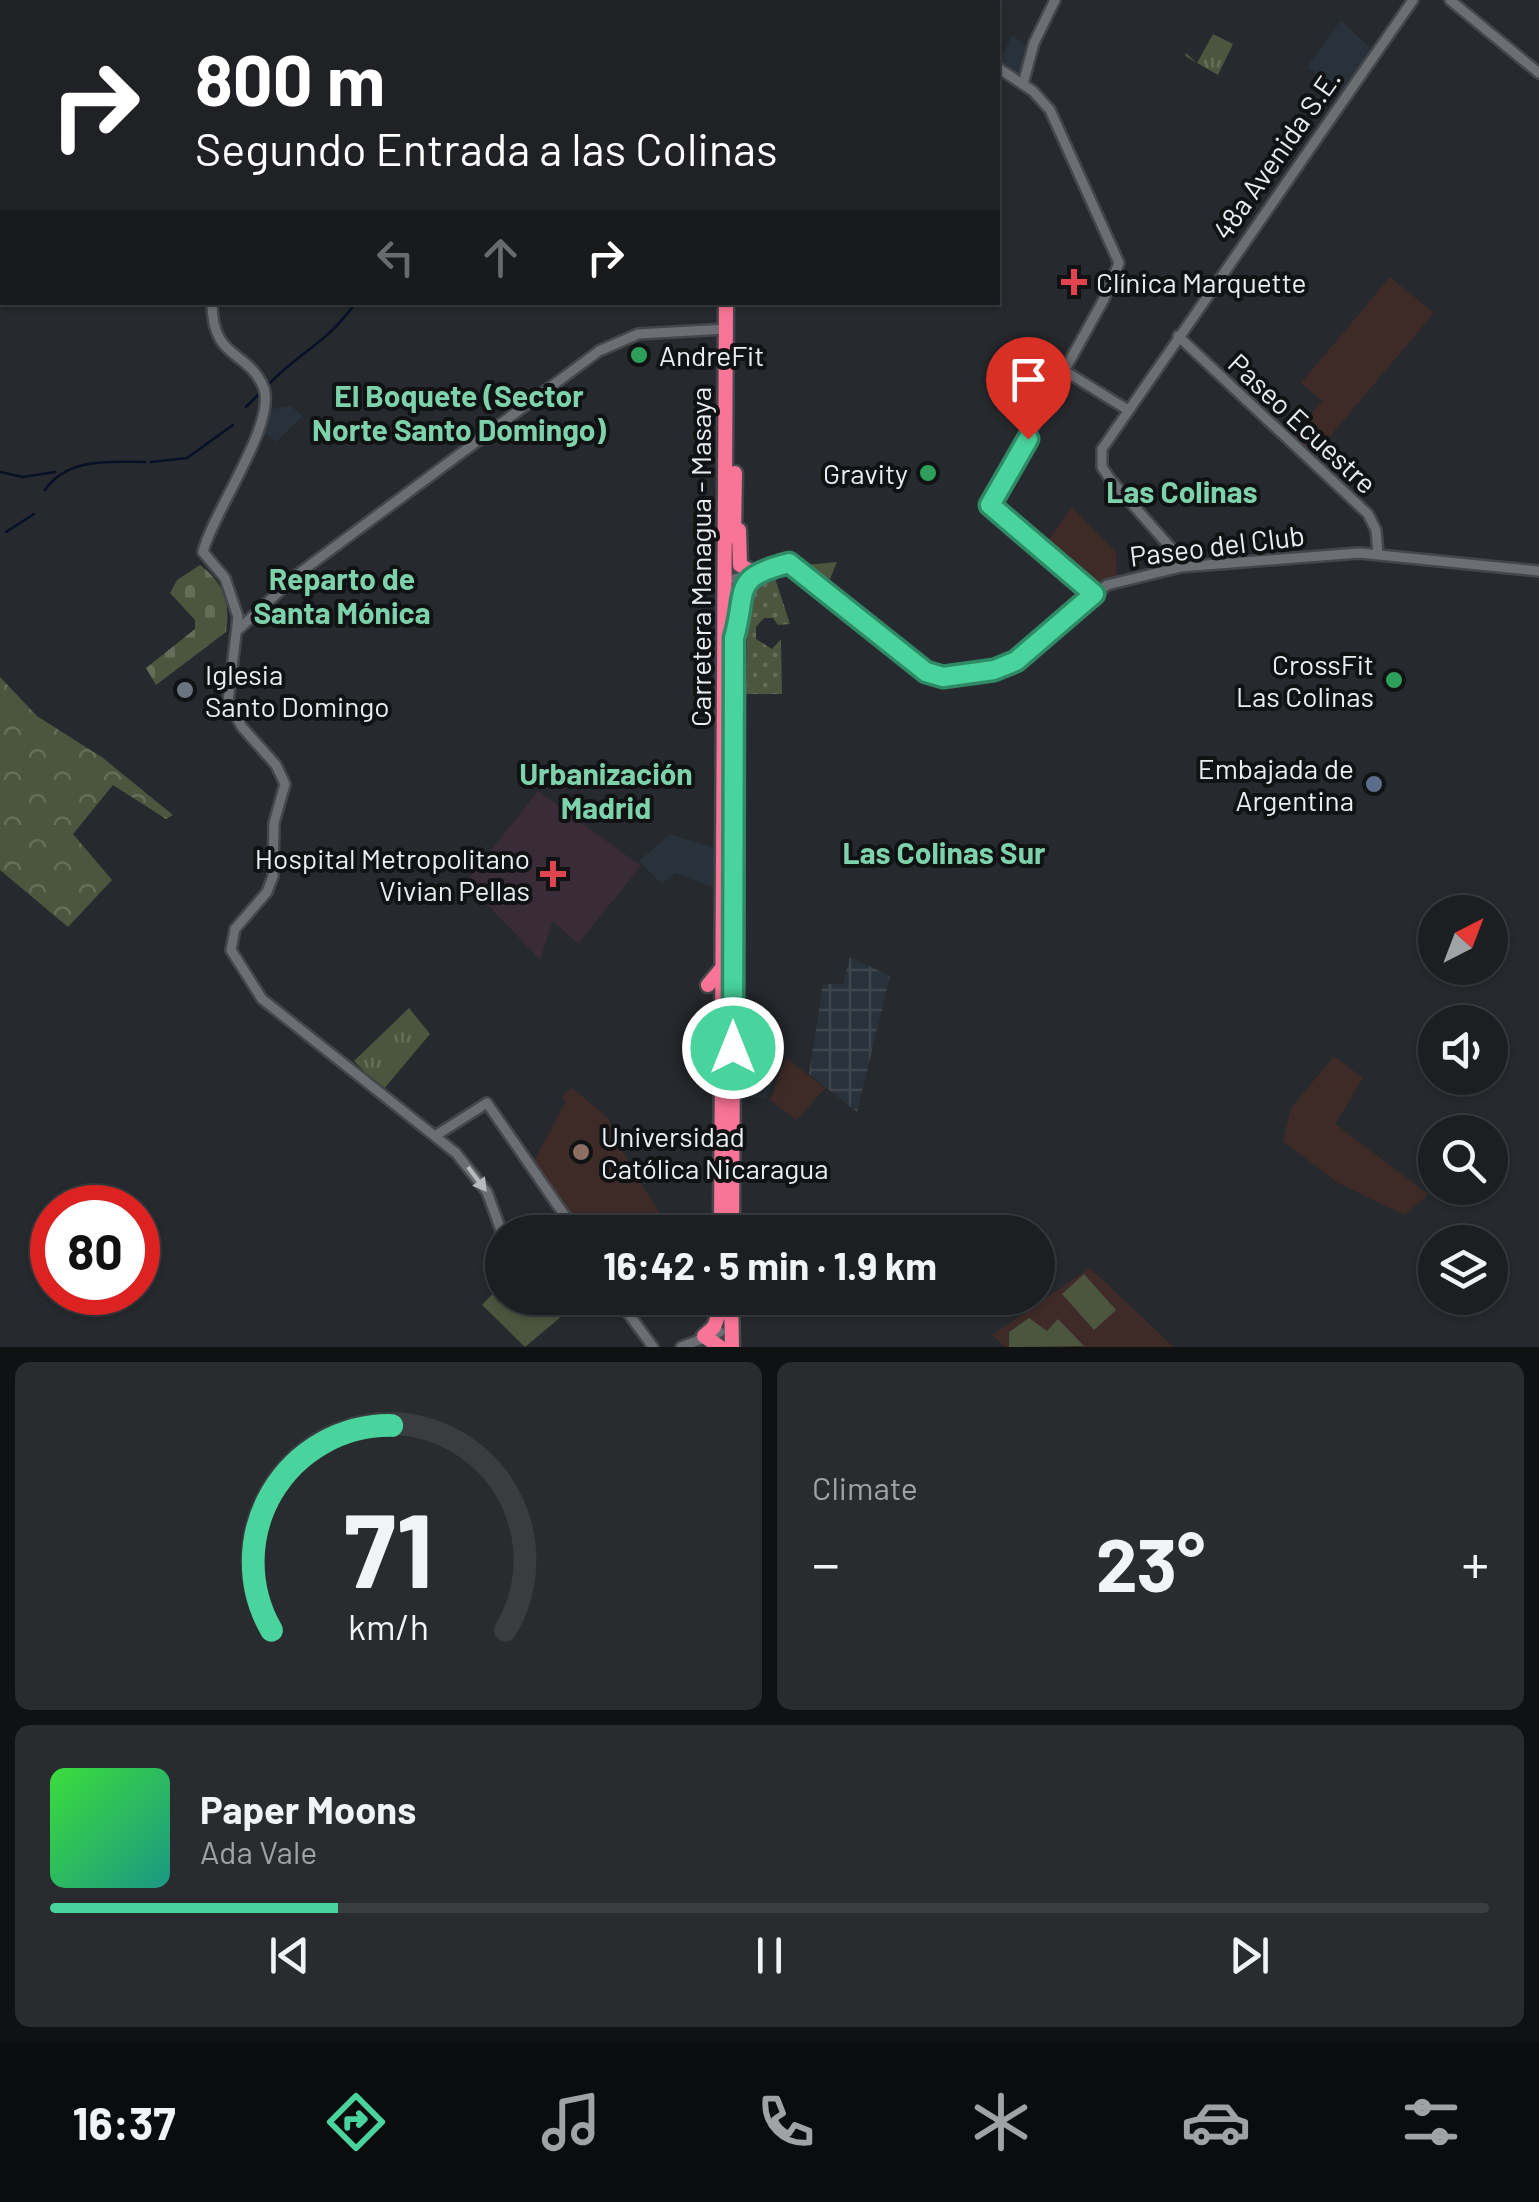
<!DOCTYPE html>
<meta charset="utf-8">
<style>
:root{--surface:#1c1f22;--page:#292c2f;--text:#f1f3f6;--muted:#a0a2a5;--line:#3a3d40;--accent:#49d49d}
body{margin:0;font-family:Barlow,sans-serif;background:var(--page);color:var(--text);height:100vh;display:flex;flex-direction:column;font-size:38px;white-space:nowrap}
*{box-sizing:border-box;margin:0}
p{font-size:32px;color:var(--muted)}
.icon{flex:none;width:55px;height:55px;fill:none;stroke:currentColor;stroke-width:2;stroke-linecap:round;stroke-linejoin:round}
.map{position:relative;height:1347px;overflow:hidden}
.sheet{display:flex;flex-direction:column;gap:15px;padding:15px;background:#0f1113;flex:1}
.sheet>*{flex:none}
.hud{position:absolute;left:0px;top:0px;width:1000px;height:305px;box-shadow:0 2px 8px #0004,0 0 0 2px var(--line);background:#202124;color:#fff;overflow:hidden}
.needle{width:65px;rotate:42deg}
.buttons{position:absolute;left:1418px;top:895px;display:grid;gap:20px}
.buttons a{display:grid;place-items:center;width:90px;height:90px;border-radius:50%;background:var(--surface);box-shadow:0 2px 8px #0004,0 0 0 2px var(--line);font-size:50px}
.speed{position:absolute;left:30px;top:1185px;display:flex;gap:20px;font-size:50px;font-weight:700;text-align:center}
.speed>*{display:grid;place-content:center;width:130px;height:130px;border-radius:50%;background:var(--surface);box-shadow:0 2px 8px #0004,0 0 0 2px var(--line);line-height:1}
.speed .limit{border:15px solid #d22;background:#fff;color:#111}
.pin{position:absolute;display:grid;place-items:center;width:85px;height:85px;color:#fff;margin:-102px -42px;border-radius:50% 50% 50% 0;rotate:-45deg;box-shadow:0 0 10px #0007}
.pin .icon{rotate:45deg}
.me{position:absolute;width:110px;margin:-55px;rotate:0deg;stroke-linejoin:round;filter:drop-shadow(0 0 8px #0008)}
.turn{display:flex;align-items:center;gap:35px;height:210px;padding:0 30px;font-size:45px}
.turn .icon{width:130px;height:130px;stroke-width:2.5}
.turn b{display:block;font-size:70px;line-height:85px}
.lanes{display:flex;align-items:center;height:95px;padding:0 30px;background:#0003;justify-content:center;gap:50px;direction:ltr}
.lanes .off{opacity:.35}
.big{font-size:75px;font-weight:700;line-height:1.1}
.sheet .widget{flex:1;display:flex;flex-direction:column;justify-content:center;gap:15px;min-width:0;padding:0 35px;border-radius:15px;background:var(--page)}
.sheet .dial{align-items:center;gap:0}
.dial svg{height:260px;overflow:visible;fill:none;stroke:var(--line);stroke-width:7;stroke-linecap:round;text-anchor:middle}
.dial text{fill:var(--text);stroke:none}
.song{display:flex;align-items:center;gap:30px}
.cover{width:120px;height:120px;border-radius:15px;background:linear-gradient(135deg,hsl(120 70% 55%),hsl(170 70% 35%))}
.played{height:10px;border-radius:5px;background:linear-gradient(90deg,var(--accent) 20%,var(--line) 20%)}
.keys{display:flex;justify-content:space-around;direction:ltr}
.heat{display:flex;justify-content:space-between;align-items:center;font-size:55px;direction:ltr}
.sheet .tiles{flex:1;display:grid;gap:15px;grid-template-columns:1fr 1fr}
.widget:last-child{grid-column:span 2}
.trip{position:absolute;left:485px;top:1215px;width:570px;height:100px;border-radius:50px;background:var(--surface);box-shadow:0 2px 8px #0004,0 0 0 2px var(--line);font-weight:700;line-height:100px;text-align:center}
.tabs{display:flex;height:160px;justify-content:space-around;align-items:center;background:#0b0c0e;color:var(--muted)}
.tabs .icon{width:70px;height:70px}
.tabs .current{color:var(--accent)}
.tabs b{font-size:45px;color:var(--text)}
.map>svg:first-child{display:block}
</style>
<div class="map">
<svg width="1539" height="1347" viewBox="0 0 1539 1347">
<defs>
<pattern id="industrial-grid" width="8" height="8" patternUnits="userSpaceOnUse" patternTransform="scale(2.5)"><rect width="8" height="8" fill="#29313a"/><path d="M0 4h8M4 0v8" fill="none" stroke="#3e454d"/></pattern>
<pattern id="grass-tufts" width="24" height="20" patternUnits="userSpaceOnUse" patternTransform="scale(2.5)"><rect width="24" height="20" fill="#4c553e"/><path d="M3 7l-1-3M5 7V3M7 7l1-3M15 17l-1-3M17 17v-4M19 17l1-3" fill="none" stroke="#666e5a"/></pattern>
<pattern id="forest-crowns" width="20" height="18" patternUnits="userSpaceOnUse" patternTransform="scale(2.5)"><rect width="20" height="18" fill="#4c553e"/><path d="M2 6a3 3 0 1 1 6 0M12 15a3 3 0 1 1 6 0" fill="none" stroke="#666e5a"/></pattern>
<pattern id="cemetery-stones" width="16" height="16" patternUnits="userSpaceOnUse" patternTransform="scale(2.5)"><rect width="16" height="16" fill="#4c553e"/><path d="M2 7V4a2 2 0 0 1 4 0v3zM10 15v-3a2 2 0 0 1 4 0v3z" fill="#666e5a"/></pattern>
<pattern id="garden-dots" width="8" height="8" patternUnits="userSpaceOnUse" patternTransform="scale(2.5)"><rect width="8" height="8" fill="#4c553e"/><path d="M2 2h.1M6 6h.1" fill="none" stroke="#666e5a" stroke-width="1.8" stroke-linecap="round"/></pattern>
</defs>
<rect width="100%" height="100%" fill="#26292d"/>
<path fill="#29313a" d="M1341,20l30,29 -30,45 -34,-27z
M1012,35l17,13 -8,31 -23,-14z
M291,406l12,10 -27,26 -15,-12 11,-21z
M670,834l48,15v40l-43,-16 -13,11 -23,-23z
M743,1056l21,2 13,15 -12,26 -25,-4z"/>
<path fill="url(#industrial-grid)" d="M850,957l40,19 -33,136 -48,-38 14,-90h20z"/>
<path fill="#3e2b28" d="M1390,277l44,36 -119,141 -22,-19 29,-34 -21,-18z
M1072,507l44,45 1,25 -22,12 -50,-44z
M1334,1056l29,22 -28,46 93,70 -23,21 -67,-32 -55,-42 8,-33z
M786,1058l39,30 -28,32 -27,-20z
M571,1087l37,31 22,48 29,46 -5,20h-71l-50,-69 33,-62 -4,-4z
M1090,1268l84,79h-169l-13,-12z"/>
<path fill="#392b37" d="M538,791l103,75 -63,78 -25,-23 -13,39 -74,-78z"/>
<path fill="url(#grass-tufts)" d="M1213,34l20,10 -15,31 -33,-19 1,-3 11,10z
M837,562l-11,27 -21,-15v-9z
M409,1008l21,26 -47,56 -29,-29z"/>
<path fill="url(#forest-crowns)" d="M0,677l37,39 66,42 70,57 -7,4 -53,-34 -40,49 39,46 -44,47 -68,-57z"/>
<path fill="url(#cemetery-stones)" d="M200,565c23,17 31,38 26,67l-70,53 -10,-17 49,-39v-9l-25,-27 7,-13z"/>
<path fill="url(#garden-dots)" d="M774,575l16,49 -12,1 -5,-7h-9l-8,9v12l16,10 9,-10 1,55h-36l2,-100 9,-13z"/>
<path fill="#4c553e" d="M1084,1274l32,36 -22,20 -32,-36z
M502,1284v14h57l3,18 -37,31 -43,-42z
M1029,1318l18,13 11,-12 26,27 -75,1v-15z"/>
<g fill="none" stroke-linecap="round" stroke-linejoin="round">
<path stroke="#071125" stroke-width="2.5" d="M693,2l2,-2
M0,57l2,-5
M268,385c33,-35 59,-41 88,-83
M246,407l13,-13
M151,462l36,-4 46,-33
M0,472l23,5 32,-5
M45,490c23,-33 65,-28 100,-28
M6,532l28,-18"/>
<defs>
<path id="secondary" d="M336,0l1,2
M1450,0l89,73
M998,68l35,23 17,19 69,153 -15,36 -114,206 104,88
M1023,84l11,-41 21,-43
M212,302c0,58 34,47 51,84 16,35 -51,127 -60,166l22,26 13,39 -10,85 14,25 34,38 9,19 -11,39 -1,53 -6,16 -32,37 -4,21 31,49 194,154 31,39 15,41
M1178,336l190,178 8,16 2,24
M1065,371l63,39
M1181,567l-10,-19 -61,-69 -8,-12v-18l311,-449
M734,579l55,-16 137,109 17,5 63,-10 101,-82 74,-18 178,-14 180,18
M239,629l59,-55 301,-223 39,-17 88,-5
M435,1136l52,-33 89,129
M553,1232l15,-14
M617,1298l36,49
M681,1347l39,-15"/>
<path id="highway" d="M738,0l1,2
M727,2v-2
M734,537l1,-64
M733,638l6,-47 15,-18 -14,-8 -1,-35
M708,985l15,-18
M721,1232l5,-930
M732,1232l1,-199
M731,1298l1,49
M720,1347l-16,-11 10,-9 6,-17"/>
</defs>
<use href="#secondary" stroke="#44474a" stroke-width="14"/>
<use href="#highway" stroke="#44474a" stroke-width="19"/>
<use href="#secondary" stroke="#6b6f73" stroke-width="9"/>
<use href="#highway" stroke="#f97496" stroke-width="14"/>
</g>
<defs><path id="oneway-solid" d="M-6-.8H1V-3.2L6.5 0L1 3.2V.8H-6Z" transform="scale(2.5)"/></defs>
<use fill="#b8bbbe" href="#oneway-solid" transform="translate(477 1179) rotate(53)"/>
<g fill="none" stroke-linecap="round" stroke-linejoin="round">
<defs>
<path id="route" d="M733,1048l1,-410c14,-49 -4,-60 55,-75l137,109 17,5 51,-7 22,-9 78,-67 -104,-89 38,-66"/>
</defs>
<use href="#route" stroke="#2f8a66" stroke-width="25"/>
<use href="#route" stroke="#49d49d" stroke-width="18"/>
</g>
<g fill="#e0444e" stroke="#101213" stroke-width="4">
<path d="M1069 267h10v10h10v10h-10v10h-10v-10h-10v-10h10z"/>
<path d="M548 859h10v10h10v10h-10v10h-10v-10h-10v-10h10z"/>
</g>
<g fill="#2e9e5b" stroke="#101213" stroke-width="4">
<circle cx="639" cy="355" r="10"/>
<circle cx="928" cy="473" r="10"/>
<circle cx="1394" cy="680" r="10"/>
</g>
<circle fill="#6b7280" stroke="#101213" stroke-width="4" cx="185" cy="690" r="10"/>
<circle fill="#5c6f8a" stroke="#101213" stroke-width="4" cx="1374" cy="784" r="10"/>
<circle fill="#8d6e63" stroke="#101213" stroke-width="4" cx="581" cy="1152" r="10"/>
<g text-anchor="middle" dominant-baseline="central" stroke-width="8" stroke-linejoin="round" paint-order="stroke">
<g font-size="28" fill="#ebedf0" stroke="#101213">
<text transform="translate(1276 154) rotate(-55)">48a Avenida S.E.</text>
<text transform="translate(1303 423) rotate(43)">Paseo Ecuestre</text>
<text transform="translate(1217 545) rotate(-7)">Paseo del Club</text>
<text transform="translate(700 557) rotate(-90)">Carretera Managua - Masaya</text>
</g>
<g font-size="28" fill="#ebedf0" stroke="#101213" text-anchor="start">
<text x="1096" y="282">Clínica Marquette</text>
<text x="659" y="355">AndreFit</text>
<text x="908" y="473" text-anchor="end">Gravity</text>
<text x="1374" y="664" text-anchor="end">CrossFit<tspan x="1374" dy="32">Las Colinas</tspan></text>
<text x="205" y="674">Iglesia<tspan x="205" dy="32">Santo Domingo</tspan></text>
<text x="1354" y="768" text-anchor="end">Embajada de<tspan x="1354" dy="32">Argentina</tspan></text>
<text x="530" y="858" text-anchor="end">Hospital Metropolitano<tspan x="530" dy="32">Vivian Pellas</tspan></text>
<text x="601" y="1136">Universidad<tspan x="601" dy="32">Católica Nicaragua</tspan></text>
</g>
<g font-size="30" font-weight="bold" fill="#7ed2ab" stroke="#101213">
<text x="459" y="395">El Boquete (Sector<tspan x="459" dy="34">Norte Santo Domingo)</tspan></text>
<text x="1182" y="491">Las Colinas</text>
<text x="342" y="578">Reparto de<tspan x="342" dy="34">Santa Mónica</tspan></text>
<text x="606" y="773">Urbanización<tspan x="606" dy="34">Madrid</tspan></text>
<text x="944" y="852">Las Colinas Sur</text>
</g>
</g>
</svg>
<div class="buttons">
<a><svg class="needle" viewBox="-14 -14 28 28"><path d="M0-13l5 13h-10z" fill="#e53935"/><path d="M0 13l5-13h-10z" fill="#a0a2a5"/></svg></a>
<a><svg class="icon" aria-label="sound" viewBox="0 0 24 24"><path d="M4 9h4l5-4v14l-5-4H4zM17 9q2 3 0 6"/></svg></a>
<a><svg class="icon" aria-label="search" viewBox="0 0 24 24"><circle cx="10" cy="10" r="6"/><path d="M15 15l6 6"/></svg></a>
<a><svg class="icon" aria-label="layers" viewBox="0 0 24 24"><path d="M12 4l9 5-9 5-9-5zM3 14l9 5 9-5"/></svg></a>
</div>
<div class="speed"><div class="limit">80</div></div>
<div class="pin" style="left:1028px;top:439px;background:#d93025"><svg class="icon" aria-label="arrive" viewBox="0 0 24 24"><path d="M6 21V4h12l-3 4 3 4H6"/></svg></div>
<svg class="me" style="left:733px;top:1048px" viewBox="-20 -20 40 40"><circle r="17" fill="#49d49d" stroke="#fff" stroke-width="3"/><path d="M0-11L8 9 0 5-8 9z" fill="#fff"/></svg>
<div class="trip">16:42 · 5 min · 1.9 km</div>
<div class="hud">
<div class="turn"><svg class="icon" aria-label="right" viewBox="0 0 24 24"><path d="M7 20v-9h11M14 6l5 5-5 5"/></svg><div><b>800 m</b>Segundo Entrada a las Colinas</div></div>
<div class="lanes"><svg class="icon off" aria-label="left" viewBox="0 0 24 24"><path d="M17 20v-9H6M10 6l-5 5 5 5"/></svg><svg class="icon off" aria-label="ahead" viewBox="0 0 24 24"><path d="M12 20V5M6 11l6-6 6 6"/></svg><svg class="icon" aria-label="right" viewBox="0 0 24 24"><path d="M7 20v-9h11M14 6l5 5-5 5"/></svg></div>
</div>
</div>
<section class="sheet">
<div class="tiles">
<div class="widget dial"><svg viewBox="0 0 100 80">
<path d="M14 69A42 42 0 1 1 86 69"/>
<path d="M14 69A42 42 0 0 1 51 6" stroke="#49d49d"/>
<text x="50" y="56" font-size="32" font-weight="700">71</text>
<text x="50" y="72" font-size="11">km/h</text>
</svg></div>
<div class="widget"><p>Climate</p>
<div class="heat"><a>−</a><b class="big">23°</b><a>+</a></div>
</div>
<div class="widget">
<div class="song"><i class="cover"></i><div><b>Paper Moons</b><p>Ada Vale</p></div></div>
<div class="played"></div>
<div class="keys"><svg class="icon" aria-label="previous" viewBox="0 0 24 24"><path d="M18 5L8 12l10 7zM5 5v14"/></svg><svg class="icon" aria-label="pause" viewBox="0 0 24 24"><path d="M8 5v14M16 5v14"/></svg><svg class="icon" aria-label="next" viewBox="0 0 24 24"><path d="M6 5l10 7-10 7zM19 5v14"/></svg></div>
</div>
</div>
</section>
<nav class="tabs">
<b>16:37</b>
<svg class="icon current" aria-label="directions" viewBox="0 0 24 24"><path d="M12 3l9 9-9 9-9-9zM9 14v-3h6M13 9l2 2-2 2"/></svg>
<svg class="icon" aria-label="music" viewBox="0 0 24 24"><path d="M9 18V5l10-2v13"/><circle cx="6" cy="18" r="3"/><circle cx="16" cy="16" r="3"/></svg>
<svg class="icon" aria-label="phone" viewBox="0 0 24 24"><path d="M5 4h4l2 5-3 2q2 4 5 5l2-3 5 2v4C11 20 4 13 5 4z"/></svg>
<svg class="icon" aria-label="climate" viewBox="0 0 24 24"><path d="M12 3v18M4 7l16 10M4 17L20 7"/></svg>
<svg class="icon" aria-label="car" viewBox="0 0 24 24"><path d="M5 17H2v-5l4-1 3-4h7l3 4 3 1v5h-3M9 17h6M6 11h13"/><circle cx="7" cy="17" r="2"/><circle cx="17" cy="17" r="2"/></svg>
<svg class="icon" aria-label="filters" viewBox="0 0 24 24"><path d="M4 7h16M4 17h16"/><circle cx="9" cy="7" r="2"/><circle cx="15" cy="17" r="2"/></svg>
</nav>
